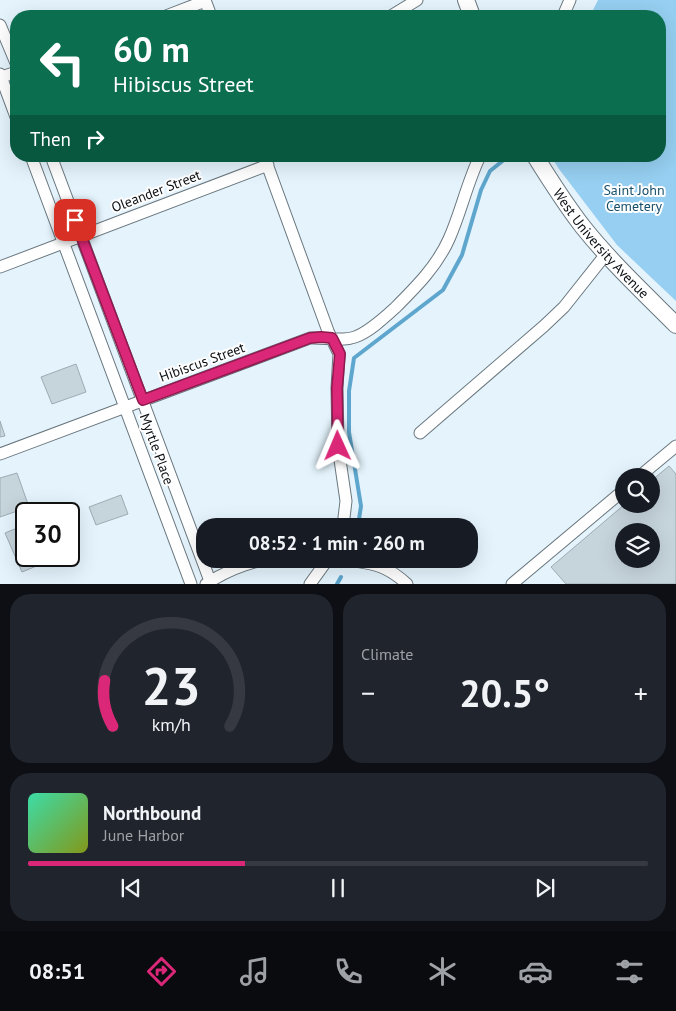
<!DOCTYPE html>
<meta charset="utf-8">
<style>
:root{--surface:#171b24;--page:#20242c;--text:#f1f3f6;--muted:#9ea1a6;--line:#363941;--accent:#db2777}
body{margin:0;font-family:"PT Sans",sans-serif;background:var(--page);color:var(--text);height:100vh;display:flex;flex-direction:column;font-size:19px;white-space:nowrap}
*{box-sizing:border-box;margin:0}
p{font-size:16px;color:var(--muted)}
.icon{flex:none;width:28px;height:28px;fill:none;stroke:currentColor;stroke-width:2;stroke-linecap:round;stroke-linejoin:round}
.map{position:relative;height:584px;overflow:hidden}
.panel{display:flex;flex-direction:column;gap:10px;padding:10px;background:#0d0f14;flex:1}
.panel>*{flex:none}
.guide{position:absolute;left:10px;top:10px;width:656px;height:152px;border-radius:20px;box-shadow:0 5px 20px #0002;background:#0b6e4f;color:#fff;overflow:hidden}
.tools{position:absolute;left:615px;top:468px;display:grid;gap:10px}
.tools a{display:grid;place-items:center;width:45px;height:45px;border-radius:50%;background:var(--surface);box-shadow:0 5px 20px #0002;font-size:25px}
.speed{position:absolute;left:15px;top:502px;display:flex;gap:10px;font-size:25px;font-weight:700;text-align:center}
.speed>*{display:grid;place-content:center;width:65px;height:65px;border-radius:50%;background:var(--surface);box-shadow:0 5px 20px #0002;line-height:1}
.speed .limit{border:2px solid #111;border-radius:8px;background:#fff;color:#111}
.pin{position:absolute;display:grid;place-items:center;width:42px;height:42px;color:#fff;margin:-21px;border-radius:10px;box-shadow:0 2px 8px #0006}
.me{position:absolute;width:55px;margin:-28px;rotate:359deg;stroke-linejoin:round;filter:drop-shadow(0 0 4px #0008)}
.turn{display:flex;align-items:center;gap:18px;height:105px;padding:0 20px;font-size:22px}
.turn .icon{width:65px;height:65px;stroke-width:2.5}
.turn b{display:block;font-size:35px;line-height:42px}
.then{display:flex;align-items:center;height:48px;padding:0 20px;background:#0003;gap:10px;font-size:19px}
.big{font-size:38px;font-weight:700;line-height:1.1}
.panel .card{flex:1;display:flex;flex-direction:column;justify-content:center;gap:8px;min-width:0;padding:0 18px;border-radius:20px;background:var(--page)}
.panel .dial{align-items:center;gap:0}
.dial svg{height:130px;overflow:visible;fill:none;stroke:var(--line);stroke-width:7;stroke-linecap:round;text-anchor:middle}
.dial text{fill:var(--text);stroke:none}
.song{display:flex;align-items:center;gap:15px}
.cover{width:60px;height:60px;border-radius:8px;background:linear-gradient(135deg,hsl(160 70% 55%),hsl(70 70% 35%))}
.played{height:5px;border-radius:2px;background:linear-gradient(90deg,var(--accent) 35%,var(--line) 35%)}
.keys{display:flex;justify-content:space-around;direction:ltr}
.heat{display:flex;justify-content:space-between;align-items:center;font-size:28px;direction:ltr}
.panel .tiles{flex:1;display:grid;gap:10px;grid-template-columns:1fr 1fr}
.card:last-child{grid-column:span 2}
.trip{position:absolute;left:196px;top:518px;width:282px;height:50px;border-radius:20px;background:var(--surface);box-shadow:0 5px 20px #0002;font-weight:700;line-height:50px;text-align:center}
.tab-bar{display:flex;height:80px;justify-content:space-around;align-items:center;background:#090b0e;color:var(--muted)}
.tab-bar .icon{width:35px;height:35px}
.tab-bar .on{color:var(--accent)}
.tab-bar b{font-size:22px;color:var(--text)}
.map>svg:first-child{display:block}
</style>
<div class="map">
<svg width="676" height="584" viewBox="0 0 676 584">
<rect width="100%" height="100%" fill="#e4f3fc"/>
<path fill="#96cff1" d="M598,0h78v301l-59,-56 -58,-76 -8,-13h109v-140h-70z"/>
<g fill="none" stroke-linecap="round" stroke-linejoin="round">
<path stroke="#5ea6cd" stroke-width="4" d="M358,526l3,-20 -12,-74v-41l5,-33 89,-68 19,-35 19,-65 9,-19 15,-12
M337,584l4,-7"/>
</g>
<path fill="#c6d4dc" stroke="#9dabb3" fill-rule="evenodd" d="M76,364l10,28 -34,12 -11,-27z
M0,421l5,15 -5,1z
M669,466l7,8v110h-110l-15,-17 74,-63h26v-23zM624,531h27v28h-27z
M17,473l12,34 -29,10v-39z
M121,495l7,19 -32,11 -7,-18z
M22,526l4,10v20h9l4,9 -17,7 -17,-39z"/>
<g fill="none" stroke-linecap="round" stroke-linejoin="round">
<defs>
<path id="street" d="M205,0l6,16
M166,16l39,-15
M391,16l26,-16
M563,16l7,-16
M0,25l16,38
M0,74l16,43
M2,77l14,-5
M31,156l160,428
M51,156l159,425
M264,156l64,175 11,23 -2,34 1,58 8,55 -3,25
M0,267l268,-102
M420,433l124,-107 20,-19 42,-53
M0,454l310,-116c14,-1 31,4 45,-1 14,-5 29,-19 40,-29 21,-21 42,-42 54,-69 12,-27 18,-56 31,-83
M640,476l36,-30
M343,559c28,5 41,4 64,25
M206,584c20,-13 39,-21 62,-25
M310,584l18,-25
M512,584l112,-94"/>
<g id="secondary">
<path d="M466,0l6,16"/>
<path id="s1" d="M535,156c15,24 30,48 48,71 28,35 61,66 93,98"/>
</g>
</defs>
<use href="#street" stroke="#6a777f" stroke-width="13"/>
<use href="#secondary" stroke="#6a777f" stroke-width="18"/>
<use href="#street" stroke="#fff" stroke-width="11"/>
<use href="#secondary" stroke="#fff" stroke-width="16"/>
</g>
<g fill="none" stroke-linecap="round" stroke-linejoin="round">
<defs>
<path id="route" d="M75,220l68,180 167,-62 11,-1 11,1 8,16 -3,34 1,58"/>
</defs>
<use href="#route" stroke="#8e194d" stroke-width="12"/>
<use href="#route" stroke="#db2777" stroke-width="9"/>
</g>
<g text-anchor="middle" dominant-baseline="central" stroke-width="4" stroke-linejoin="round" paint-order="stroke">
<g font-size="14" fill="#18506c" stroke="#fff">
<text x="634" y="190">Saint John<tspan x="634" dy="16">Cemetery</tspan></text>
</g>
<g font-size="14" fill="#0a0e11" stroke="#fff">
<text transform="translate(156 191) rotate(-21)">Oleander Street</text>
<text stroke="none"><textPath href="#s1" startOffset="110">West University Avenue</textPath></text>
<text transform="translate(202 362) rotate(-20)">Hibiscus Street</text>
<text transform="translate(157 449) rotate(70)">Myrtle Place</text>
</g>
</g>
</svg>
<div class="tools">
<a><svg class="icon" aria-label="search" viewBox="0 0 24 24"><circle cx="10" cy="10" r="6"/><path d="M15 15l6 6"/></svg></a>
<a><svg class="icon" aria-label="layers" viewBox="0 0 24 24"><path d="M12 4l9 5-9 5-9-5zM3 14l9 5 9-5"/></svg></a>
</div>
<div class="speed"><div class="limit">30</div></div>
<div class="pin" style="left:75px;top:220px;background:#d93025"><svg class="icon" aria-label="arrive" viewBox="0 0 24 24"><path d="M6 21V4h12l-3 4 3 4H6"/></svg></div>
<svg class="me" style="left:338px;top:446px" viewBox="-20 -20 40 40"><path d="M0-17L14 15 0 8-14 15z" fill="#db2777" stroke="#fff" stroke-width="4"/></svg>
<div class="trip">08:52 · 1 min · 260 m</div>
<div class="guide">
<div class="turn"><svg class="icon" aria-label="left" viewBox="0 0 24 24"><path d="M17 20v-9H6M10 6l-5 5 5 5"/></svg><div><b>60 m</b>Hibiscus Street</div></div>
<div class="then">Then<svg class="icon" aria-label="right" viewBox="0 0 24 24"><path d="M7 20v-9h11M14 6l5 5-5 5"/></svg></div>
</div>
</div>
<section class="panel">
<div class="tiles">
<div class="card dial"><svg viewBox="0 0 100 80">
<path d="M14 69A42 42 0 1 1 86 69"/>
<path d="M14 69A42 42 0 0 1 9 41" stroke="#db2777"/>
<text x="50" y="56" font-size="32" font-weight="700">23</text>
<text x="50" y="72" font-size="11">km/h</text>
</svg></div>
<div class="card"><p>Climate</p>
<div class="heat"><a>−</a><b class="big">20.5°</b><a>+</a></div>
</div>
<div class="card">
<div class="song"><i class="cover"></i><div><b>Northbound</b><p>June Harbor</p></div></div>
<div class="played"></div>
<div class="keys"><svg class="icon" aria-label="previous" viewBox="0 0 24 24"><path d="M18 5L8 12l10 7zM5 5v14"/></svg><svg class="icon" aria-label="pause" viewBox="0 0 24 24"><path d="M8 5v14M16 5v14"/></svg><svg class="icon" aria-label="next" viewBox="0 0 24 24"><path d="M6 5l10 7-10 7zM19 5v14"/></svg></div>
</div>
</div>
</section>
<nav class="tab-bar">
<b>08:51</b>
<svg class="icon on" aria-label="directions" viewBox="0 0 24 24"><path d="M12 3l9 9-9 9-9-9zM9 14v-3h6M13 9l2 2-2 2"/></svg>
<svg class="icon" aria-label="music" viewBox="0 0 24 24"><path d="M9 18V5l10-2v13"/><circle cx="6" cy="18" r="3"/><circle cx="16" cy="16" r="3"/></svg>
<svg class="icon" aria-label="phone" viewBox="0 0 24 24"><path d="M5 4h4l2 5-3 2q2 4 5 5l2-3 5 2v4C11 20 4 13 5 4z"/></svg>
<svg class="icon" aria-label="climate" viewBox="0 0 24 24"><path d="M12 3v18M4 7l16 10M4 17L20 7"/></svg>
<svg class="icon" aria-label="car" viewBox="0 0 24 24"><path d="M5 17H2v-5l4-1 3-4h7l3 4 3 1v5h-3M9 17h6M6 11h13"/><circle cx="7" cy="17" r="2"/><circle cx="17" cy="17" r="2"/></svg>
<svg class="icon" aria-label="filters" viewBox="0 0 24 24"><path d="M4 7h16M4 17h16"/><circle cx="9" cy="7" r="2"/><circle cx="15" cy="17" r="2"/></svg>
</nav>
